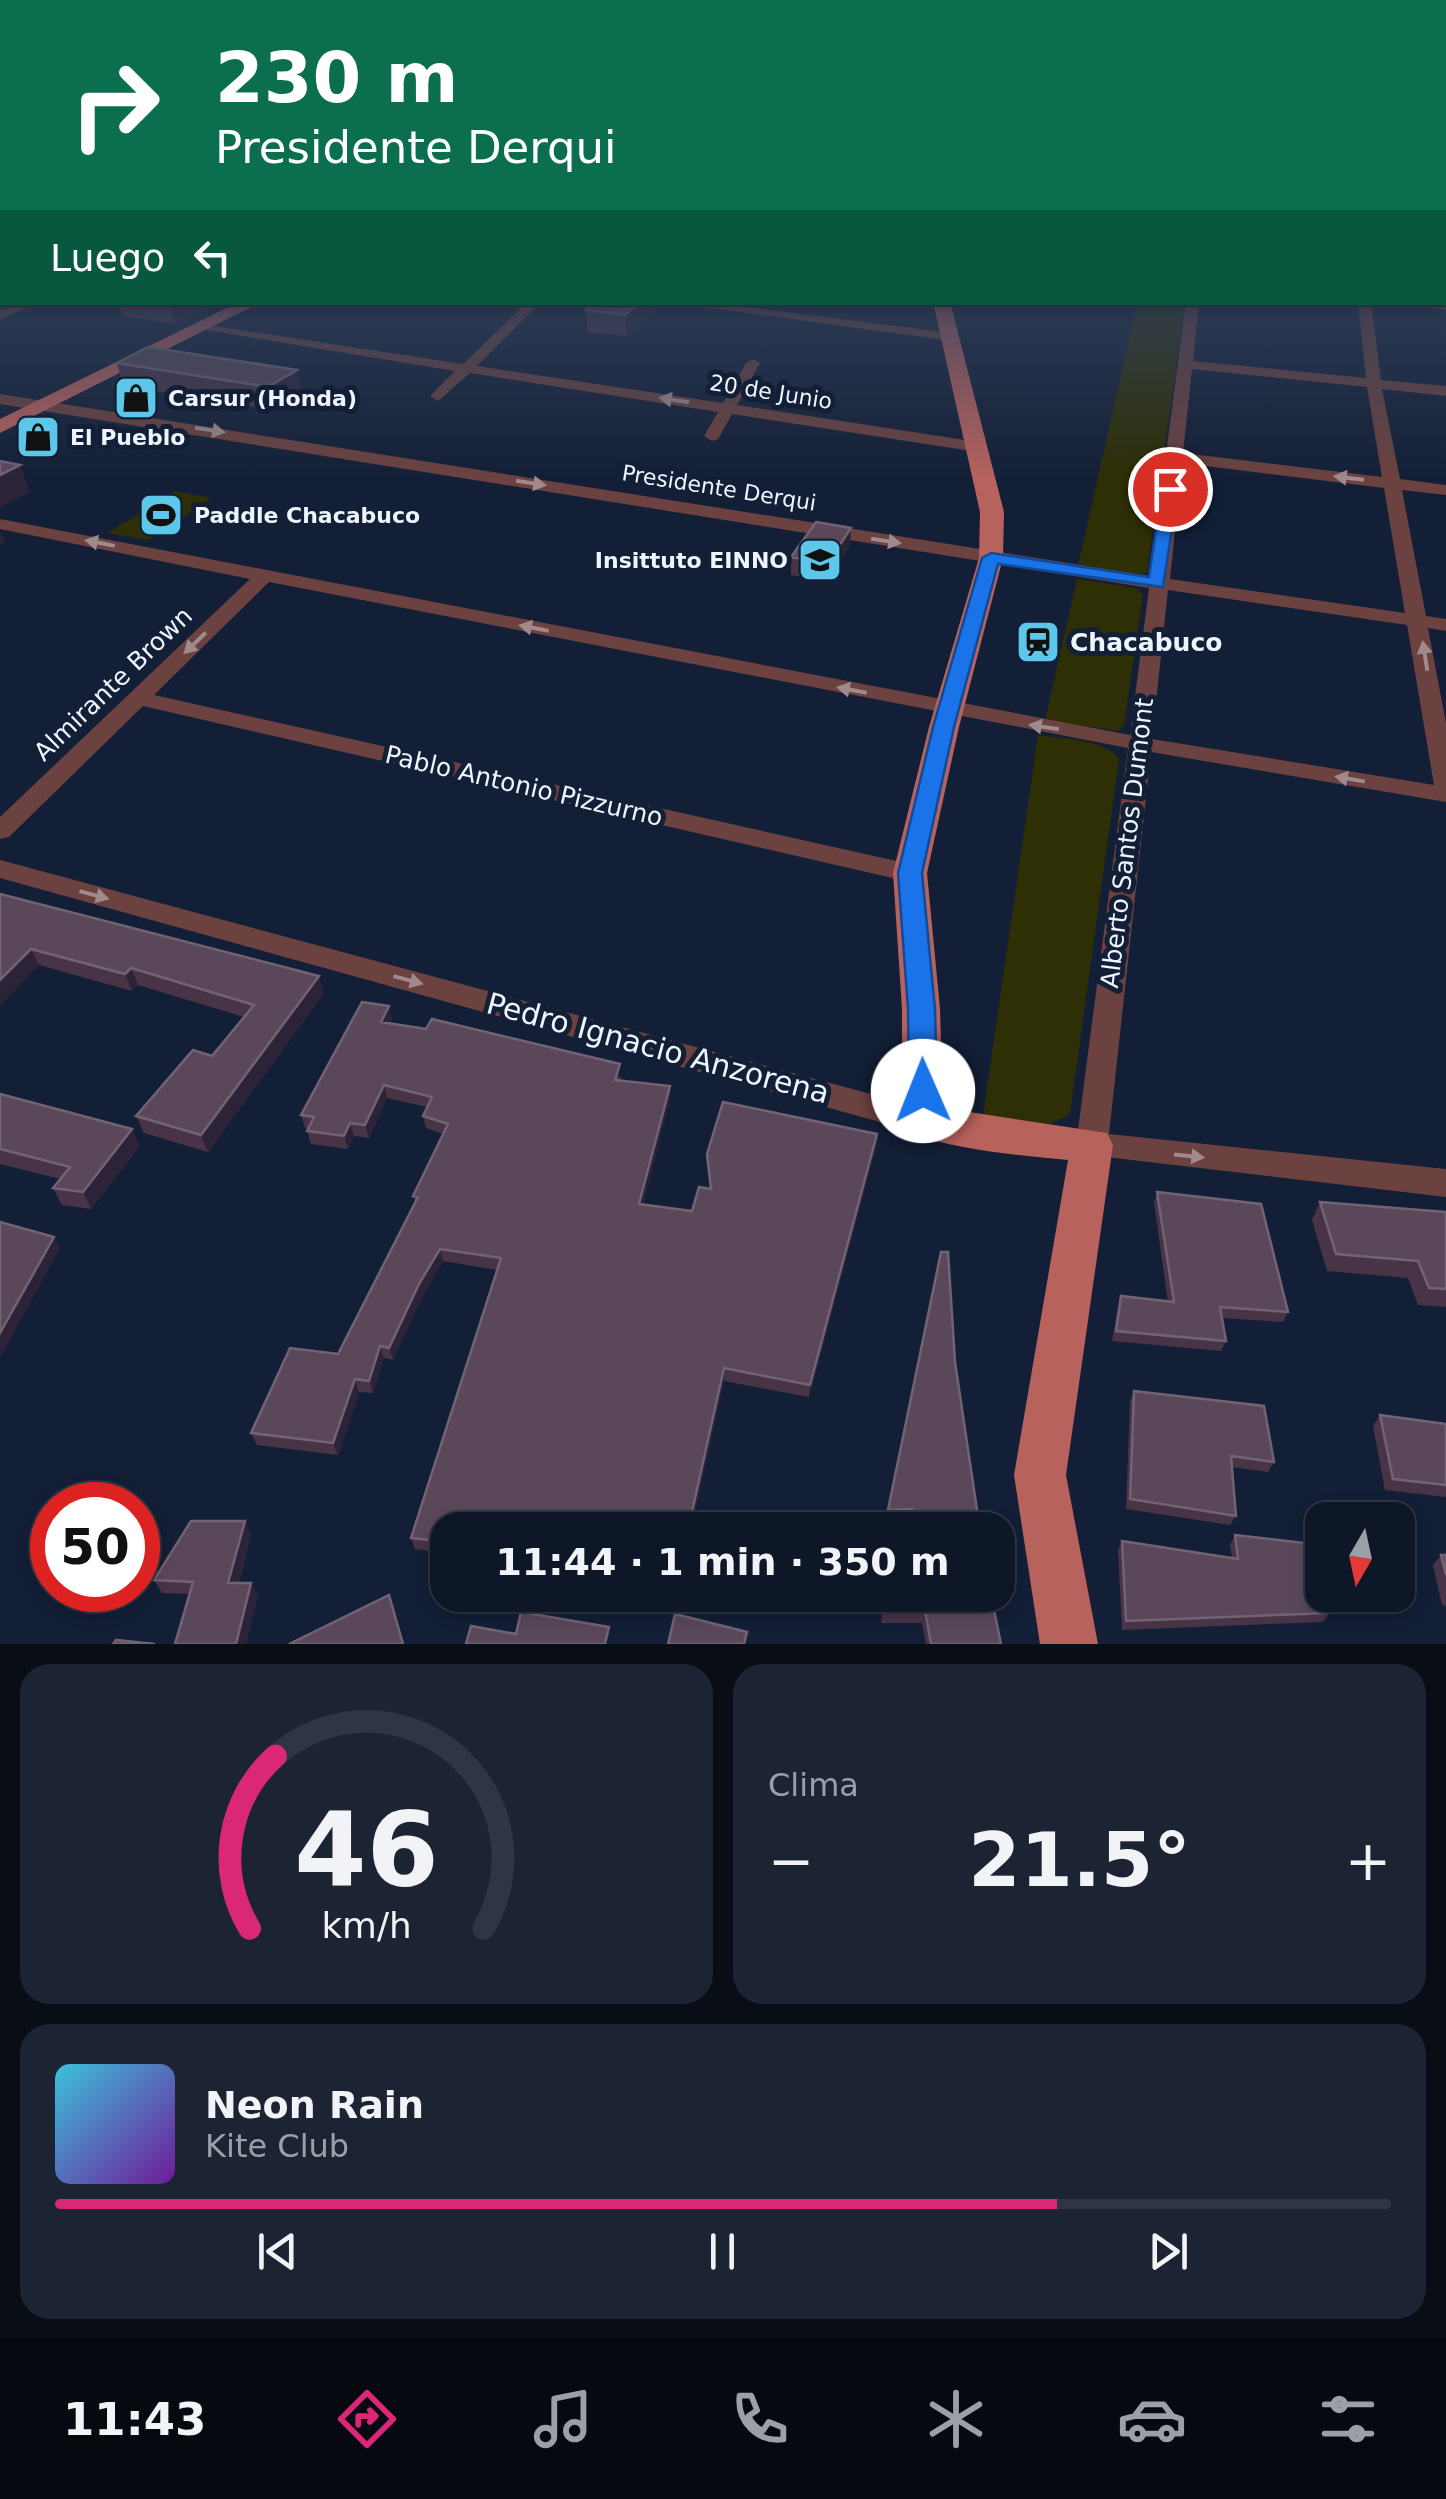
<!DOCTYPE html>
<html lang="es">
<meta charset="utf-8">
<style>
:root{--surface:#0e1728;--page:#1c2434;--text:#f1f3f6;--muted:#9b9fa8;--line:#2e3645;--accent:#db2777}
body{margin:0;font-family:"DejaVu Sans",sans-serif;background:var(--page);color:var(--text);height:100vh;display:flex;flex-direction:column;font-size:38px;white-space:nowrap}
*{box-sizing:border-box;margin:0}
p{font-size:32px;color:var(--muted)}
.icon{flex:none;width:55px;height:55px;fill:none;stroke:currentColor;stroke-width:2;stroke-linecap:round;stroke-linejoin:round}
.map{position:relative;height:1644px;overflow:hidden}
.details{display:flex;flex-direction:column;gap:20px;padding:20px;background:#080d16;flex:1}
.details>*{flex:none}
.hud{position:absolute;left:0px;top:0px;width:1448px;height:305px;box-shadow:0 5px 15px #0003,0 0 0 2px var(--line);background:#0b6e4f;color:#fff;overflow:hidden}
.needle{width:65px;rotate:189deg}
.tools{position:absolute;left:1305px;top:1502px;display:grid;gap:20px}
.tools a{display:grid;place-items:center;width:110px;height:110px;border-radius:20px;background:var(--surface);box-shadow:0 5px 15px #0003,0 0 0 2px var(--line);font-size:50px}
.speed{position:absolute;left:30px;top:1482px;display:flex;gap:20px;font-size:50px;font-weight:700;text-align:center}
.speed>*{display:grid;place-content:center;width:130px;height:130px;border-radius:50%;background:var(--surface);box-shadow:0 5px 15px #0003,0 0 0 2px var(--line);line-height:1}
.speed .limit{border:15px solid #d22;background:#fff;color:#111}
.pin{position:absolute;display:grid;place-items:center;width:85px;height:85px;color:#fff;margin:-42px;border:5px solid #fff;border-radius:50%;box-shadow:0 2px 10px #0007}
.me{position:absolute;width:110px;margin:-55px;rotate:359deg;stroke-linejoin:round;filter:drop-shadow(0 0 8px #0008)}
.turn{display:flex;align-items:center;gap:35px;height:210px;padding:0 50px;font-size:45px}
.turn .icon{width:130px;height:130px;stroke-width:2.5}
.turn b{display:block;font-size:70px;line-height:85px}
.then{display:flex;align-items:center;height:95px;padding:0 50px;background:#0003;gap:20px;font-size:38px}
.big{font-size:75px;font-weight:700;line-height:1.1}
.details .widget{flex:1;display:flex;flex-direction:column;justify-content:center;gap:15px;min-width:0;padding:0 35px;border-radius:30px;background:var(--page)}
.details .dial{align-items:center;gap:0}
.dial svg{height:260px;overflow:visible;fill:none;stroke:var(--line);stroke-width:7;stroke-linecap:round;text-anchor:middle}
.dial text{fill:var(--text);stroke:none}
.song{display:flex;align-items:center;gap:30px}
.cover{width:120px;height:120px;border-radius:15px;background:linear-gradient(135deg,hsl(190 70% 55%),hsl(280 70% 35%))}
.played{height:10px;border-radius:5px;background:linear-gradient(90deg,var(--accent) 75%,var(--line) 75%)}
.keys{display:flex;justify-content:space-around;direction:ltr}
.heat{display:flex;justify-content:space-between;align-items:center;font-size:55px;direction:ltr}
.details .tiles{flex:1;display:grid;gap:20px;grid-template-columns:1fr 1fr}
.widget:last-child{grid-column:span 2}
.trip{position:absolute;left:430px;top:1512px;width:585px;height:100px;border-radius:30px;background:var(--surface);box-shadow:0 5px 15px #0003,0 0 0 2px var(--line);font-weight:700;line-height:100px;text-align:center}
.menu{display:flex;height:160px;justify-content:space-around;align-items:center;background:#060910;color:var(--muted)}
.menu .icon{width:70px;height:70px}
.menu .selected{color:var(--accent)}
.menu b{font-size:45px;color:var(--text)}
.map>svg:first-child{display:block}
</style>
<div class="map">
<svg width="1446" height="1644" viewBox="0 0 1446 1644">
<rect width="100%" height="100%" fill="#131f36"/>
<path fill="#2e2f05" d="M1137,303h48l-38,269 -8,3 -61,-9z
M174,491l38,7 -64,42 -40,-7z
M1077,579l58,9 8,6 -19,131 -6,6 -73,-11z
M1038,735c23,4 68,4 81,24l-49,355 -21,11 -66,-9z"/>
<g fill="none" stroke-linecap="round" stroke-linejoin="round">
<path fill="#6b423f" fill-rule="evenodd" d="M21,302h18l-39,18v-9z
M527,302h14l-64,64 246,37 23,-40 7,-4 7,4 -23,42 241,37 8,5 -8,5 -246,-38 -14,25 -6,2 -8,-5 14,-24 -248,-39 -32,28 -8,-5 25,-25 -261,-43 7,-4 262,40z
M666,302h41l245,31 7,4 -7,4z
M1186,302h13l-6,59 173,17 -8,-76h13l10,78 65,6v10l-64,-7 18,90 46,6v10l-44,-5 24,126 20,3v12l-18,-3 18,95v79l-295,-50 -42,382 337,35v28l-365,-43 -5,-9 52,-397 -859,-166 -115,113 756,169 13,9 -13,9 -767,-176 -134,131 -9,2v-22l250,-238 -250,-50v-10l1130,216 19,-147 -1149,-184v-10l1150,182zM1192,369l175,18 15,90 -199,-24zM1182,463l202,25 21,125 -235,-34zM1168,590l239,35 27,160 -282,-46z
M1400,302h46v8z
M0,860l923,248 11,4 5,9 -5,9 -11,4 -923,-256z"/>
<path fill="#b7625d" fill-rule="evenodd" d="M239,302h22l-261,131v-14z
M933,302h17l54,210 -1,46 -44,169 -32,146 13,136 3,99 164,25 6,12 -47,330 32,169h-58l-26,-169 54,-315c-53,-5 -109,-10 -160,-27l-6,-12v-112l-9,-136 36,-146 50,-169 1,-46z"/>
</g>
<path fill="#493447" d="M119,302h100l-44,22 -52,-8z
M586,310l68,2 -28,24 -38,-4z
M117,363l185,29 -28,18 -151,-24z
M850,545l-23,36 -36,-6v-18z
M0,894l324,99 -116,159 -64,-19 -8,-17 76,-60 32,-39 -106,-32 -6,6 -93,-26z
M392,1019l-2,4 231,54 -1,3 50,19 -27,105 49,7 18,-22 -3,-35 170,-20 -1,13 -67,250 -85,-16 -33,149h-243v23l-33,-4 -4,-11 86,-268 -54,-9 -21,36 -29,63 -9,-2 -11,35 -14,-1 -21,63 -81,-10 -6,-12 87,-79 77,-152 -2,-6 30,-62 -17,-6 -3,-12 4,-9 -40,-9 -18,40 -15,-2 -6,13 -37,-5 -4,-13 2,-2 -4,-1 -4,-13z
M0,1094l140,52 -49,63 -29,-4 -9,-17 7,-9 -60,-15z
M1157,1192l131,120 -5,10 -61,-4 4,23 -5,10 -109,-10 6,-34 3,-11 47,6 -14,-99z
M1320,1202l126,10v95l-28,-2 -10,-27 -81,-7 -15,-51z
M941,1252l14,110 25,168h-70v-7h-25z
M1134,1391l140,71 -6,10 -36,-5 4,49 -6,9 -104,-16 4,-108z
M1380,1415l66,9v73l-61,-7 -12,-64z
M251,1534l-12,49 19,13 -12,48h-71l14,-50 -27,-1 -8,-13z
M1235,1535l94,78 -6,9 -201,8 -4,-80 4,-9 110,17 -2,-13z
M1441,1555h5v51l-4,-1 -9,-40z
M884,1595h107l10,49h-75l-4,-21h-41z"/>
<path fill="#2c2338" d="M173,302h46l-44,22 -5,-20z
M640,302h14v10l-28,24 -1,-21z
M297,370l5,22 -28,18 -6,-23z
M20,465l10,27 -30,16v-33z
M851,528l-1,17 -23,36 1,-18z
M0,531l5,12 -5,3z
M31,949l8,16 -39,41v-26z
M131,968l7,17 -6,6 -7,-17z
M319,976l5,17 -116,159 -7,-17z
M389,1006l3,13 -8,15 -3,-12z
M384,1085l3,13 -18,40 -4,-13z
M670,1086v13l-30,117 -1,-12z
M350,1123l4,13 -6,13 -4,-13z
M132,1129l8,17 -49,63 -8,-17z
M877,1134l-1,13 -67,250 1,-12z
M54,1237l6,11 -60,110v-25z
M440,1249l3,12 -21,36 -29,63 -4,-12 30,-64z
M380,1346l4,12 -11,35 -4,-12z
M724,1368v13l-33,149h-3z
M355,1379l4,13 -21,63 -5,-12z
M245,1521l6,13 -16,62 -7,-13z
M251,1583l7,13 -12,48h-10z"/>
<path fill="#5a485a" stroke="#726374" stroke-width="2.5" d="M596,302h44l-15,13 -39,-5z
M148,347l149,23 -29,17 -151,-24z
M0,461l20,4 -20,10z
M816,522l35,6 -23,35 -37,-6z
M0,894l319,82 -118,159 -65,-19 57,-66 19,6 42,-51 -123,-37 -6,6 -94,-25 -31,31z
M362,1002l27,4 -8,16 45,7 6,-10 188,45 -5,16 55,6 -31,118 53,7 7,-24 12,2 -4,-35 16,-52 154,32 -67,251 -86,-17 -36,162h-240v12l-37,-4 90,-280 -61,-9 -21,35 -30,64 -9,-2 -11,35 -14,-2 -22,64 -82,-10 39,-85 48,6 80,-157 -5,-1 35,-72 -25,-8 9,-19 -48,-12 -19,40 -15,-2 -6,13 -37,-5 7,-14 -13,-2z
M0,1094l132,35 -49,63 -30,-4 17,-21 -70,-18z
M1157,1192l104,12 27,108 -68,-5 6,34 -110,-10 5,-35 53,6z
M1320,1202l126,10v77l-17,-1 -11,-27 -82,-7z
M0,1222l54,15 -54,96z
M941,1252h7l7,110 25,168h-66l-2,-21 -24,1z
M1134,1391l130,15 10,56 -43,-6 5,60 -106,-17z
M1380,1415l66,9v61l-53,-6z
M191,1521h54l-17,62h23l-15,61h-61l18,-62 -39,-2z
M1235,1535l87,10v50h7v18l-203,8 -4,-80 116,18z
M1441,1555h5v20z
M389,1595l14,49h-114z
M885,1595h106l10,49h-70l-6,-34h-41z
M521,1612l88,15 -4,17h-139l5,-18 45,8z
M675,1614l72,18 -3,12h-76z
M116,1640l39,4h-42z"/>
<defs><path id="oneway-solid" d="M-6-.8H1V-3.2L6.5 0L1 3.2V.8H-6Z" transform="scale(2.5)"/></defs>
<g fill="#a08a8b">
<use href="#oneway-solid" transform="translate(674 400) rotate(-171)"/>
<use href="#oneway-solid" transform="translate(210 430) rotate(9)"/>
<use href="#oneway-solid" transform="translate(1349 478) rotate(-173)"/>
<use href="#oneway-solid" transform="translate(531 483) rotate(9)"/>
<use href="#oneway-solid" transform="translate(886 541) rotate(9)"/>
<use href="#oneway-solid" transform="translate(100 543) rotate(-169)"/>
<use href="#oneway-solid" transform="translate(534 628) rotate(-169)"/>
<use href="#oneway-solid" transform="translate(195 643) rotate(136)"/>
<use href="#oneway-solid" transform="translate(1425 656) rotate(-99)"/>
<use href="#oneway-solid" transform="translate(852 690) rotate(-169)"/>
<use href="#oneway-solid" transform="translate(1044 727) rotate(-171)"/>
<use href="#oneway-solid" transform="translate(1350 779) rotate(-170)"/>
<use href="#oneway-solid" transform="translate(94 895) rotate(15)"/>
<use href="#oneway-solid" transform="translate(408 980) rotate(15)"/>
<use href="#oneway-solid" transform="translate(1189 1156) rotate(6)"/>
</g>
<linearGradient id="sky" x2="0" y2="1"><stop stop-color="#0a111e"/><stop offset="0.52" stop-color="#33425d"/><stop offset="1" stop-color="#33425d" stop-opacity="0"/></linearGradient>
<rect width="1446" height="480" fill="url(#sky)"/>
<path fill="#1a73e8" stroke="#114b97" stroke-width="2.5" d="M1170,484l8,5 -15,98 -165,-23 -44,163 -32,146 13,136 2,82 -4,8 -10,3 -10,-3 -4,-8 -1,-82 -10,-136 35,-146 49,-169 9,-5 158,24 13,-88z"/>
<defs>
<symbol id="shop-square" viewBox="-11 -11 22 22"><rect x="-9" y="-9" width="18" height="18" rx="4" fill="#5cc7e8" stroke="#131f36"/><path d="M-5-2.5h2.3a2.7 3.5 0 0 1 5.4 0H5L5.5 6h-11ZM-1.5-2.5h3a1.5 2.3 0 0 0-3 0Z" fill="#111"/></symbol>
<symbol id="stadium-square" viewBox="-11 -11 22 22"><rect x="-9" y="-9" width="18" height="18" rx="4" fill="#5cc7e8" stroke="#131f36"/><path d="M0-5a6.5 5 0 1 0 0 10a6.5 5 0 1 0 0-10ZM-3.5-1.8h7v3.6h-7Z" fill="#111"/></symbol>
<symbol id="school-square" viewBox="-11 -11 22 22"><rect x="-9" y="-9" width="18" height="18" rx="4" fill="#5cc7e8" stroke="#131f36"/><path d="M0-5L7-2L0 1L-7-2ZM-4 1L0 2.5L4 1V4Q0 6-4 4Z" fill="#111"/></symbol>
<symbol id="station-square" viewBox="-11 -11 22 22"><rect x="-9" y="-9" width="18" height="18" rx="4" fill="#5cc7e8" stroke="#131f36"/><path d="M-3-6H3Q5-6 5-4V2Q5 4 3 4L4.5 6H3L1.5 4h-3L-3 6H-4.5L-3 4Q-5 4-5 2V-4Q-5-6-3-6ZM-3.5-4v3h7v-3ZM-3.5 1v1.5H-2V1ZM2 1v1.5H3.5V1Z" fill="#111"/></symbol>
</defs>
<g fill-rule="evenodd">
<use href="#shop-square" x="111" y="373" width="50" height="50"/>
<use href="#shop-square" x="13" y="412" width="50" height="50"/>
<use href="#stadium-square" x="136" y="490" width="50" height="50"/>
<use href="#school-square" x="795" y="535" width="50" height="50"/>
<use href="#station-square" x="1013" y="617" width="50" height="50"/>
</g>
<g text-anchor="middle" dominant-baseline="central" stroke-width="10" stroke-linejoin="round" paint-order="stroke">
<g font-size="22" fill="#eff5fe" stroke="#131f36">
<text transform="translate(771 392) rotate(9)">20 de Junio</text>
<text transform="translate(719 488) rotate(9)">Presidente Derqui</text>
</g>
<g font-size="22" font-weight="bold" fill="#eff5fe" stroke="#131f36" text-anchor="start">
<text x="168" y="398">Carsur (Honda)</text>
<text x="70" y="437">El Pueblo</text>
<text x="194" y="515">Paddle Chacabuco</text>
<text x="788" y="560" text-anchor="end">Insittuto EINNO</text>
</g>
<g font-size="25" font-weight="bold" fill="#eff5fe" stroke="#131f36" text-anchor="start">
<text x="1070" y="642">Chacabuco</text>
</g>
<g font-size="25" fill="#eff5fe" stroke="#131f36">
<text transform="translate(113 684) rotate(-44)">Almirante Brown</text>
<text transform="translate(524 786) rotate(13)">Pablo Antonio Pizzurno</text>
<text transform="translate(1127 843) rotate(-83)">Alberto Santos Dumont</text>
</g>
<g font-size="30" fill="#eff5fe" stroke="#131f36">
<text transform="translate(658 1048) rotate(15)">Pedro Ignacio Anzorena</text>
</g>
</g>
</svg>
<div class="tools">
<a><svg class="needle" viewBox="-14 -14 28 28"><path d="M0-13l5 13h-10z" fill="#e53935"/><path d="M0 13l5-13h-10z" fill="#9b9fa8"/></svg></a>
</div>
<div class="speed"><div class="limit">50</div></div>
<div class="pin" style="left:1170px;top:489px;background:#d93025"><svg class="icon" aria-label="arrive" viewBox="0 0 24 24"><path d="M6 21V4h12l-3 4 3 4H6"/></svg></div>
<svg class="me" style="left:923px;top:1091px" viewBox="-20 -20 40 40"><circle r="19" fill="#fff"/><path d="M0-13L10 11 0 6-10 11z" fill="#1a73e8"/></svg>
<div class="trip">11:44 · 1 min · 350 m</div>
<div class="hud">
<div class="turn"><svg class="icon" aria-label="right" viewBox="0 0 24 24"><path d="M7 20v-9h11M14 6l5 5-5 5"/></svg><div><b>230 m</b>Presidente Derqui</div></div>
<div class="then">Luego<svg class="icon" aria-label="left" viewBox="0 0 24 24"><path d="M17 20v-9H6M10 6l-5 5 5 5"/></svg></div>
</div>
</div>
<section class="details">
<div class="tiles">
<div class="widget dial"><svg viewBox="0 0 100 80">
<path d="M14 69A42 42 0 1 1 86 69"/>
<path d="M14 69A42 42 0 0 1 22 16" stroke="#db2777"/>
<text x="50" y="56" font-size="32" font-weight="700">46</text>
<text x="50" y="72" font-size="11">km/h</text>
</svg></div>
<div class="widget"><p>Clima</p>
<div class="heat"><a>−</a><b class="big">21.5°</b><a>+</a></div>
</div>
<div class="widget">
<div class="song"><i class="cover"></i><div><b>Neon Rain</b><p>Kite Club</p></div></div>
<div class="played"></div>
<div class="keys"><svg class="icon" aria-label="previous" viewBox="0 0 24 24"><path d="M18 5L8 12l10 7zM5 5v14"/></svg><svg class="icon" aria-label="pause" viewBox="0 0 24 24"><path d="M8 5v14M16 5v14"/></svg><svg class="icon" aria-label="next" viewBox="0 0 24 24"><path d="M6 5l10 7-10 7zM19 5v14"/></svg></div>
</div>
</div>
</section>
<nav class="menu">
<b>11:43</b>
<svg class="icon selected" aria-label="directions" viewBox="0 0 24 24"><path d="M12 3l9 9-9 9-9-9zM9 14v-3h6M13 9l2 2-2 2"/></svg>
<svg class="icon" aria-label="music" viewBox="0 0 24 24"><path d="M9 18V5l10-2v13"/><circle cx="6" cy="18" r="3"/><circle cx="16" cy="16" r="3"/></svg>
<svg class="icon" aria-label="phone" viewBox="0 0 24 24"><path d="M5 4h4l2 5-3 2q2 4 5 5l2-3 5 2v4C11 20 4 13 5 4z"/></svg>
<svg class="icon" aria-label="climate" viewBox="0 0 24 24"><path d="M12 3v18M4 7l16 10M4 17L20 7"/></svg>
<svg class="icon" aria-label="car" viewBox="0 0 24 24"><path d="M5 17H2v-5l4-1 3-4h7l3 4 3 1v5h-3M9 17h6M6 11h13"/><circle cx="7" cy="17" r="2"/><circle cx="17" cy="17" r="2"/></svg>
<svg class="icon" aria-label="filters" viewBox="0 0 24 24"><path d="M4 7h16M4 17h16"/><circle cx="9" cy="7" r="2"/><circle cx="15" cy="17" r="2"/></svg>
</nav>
